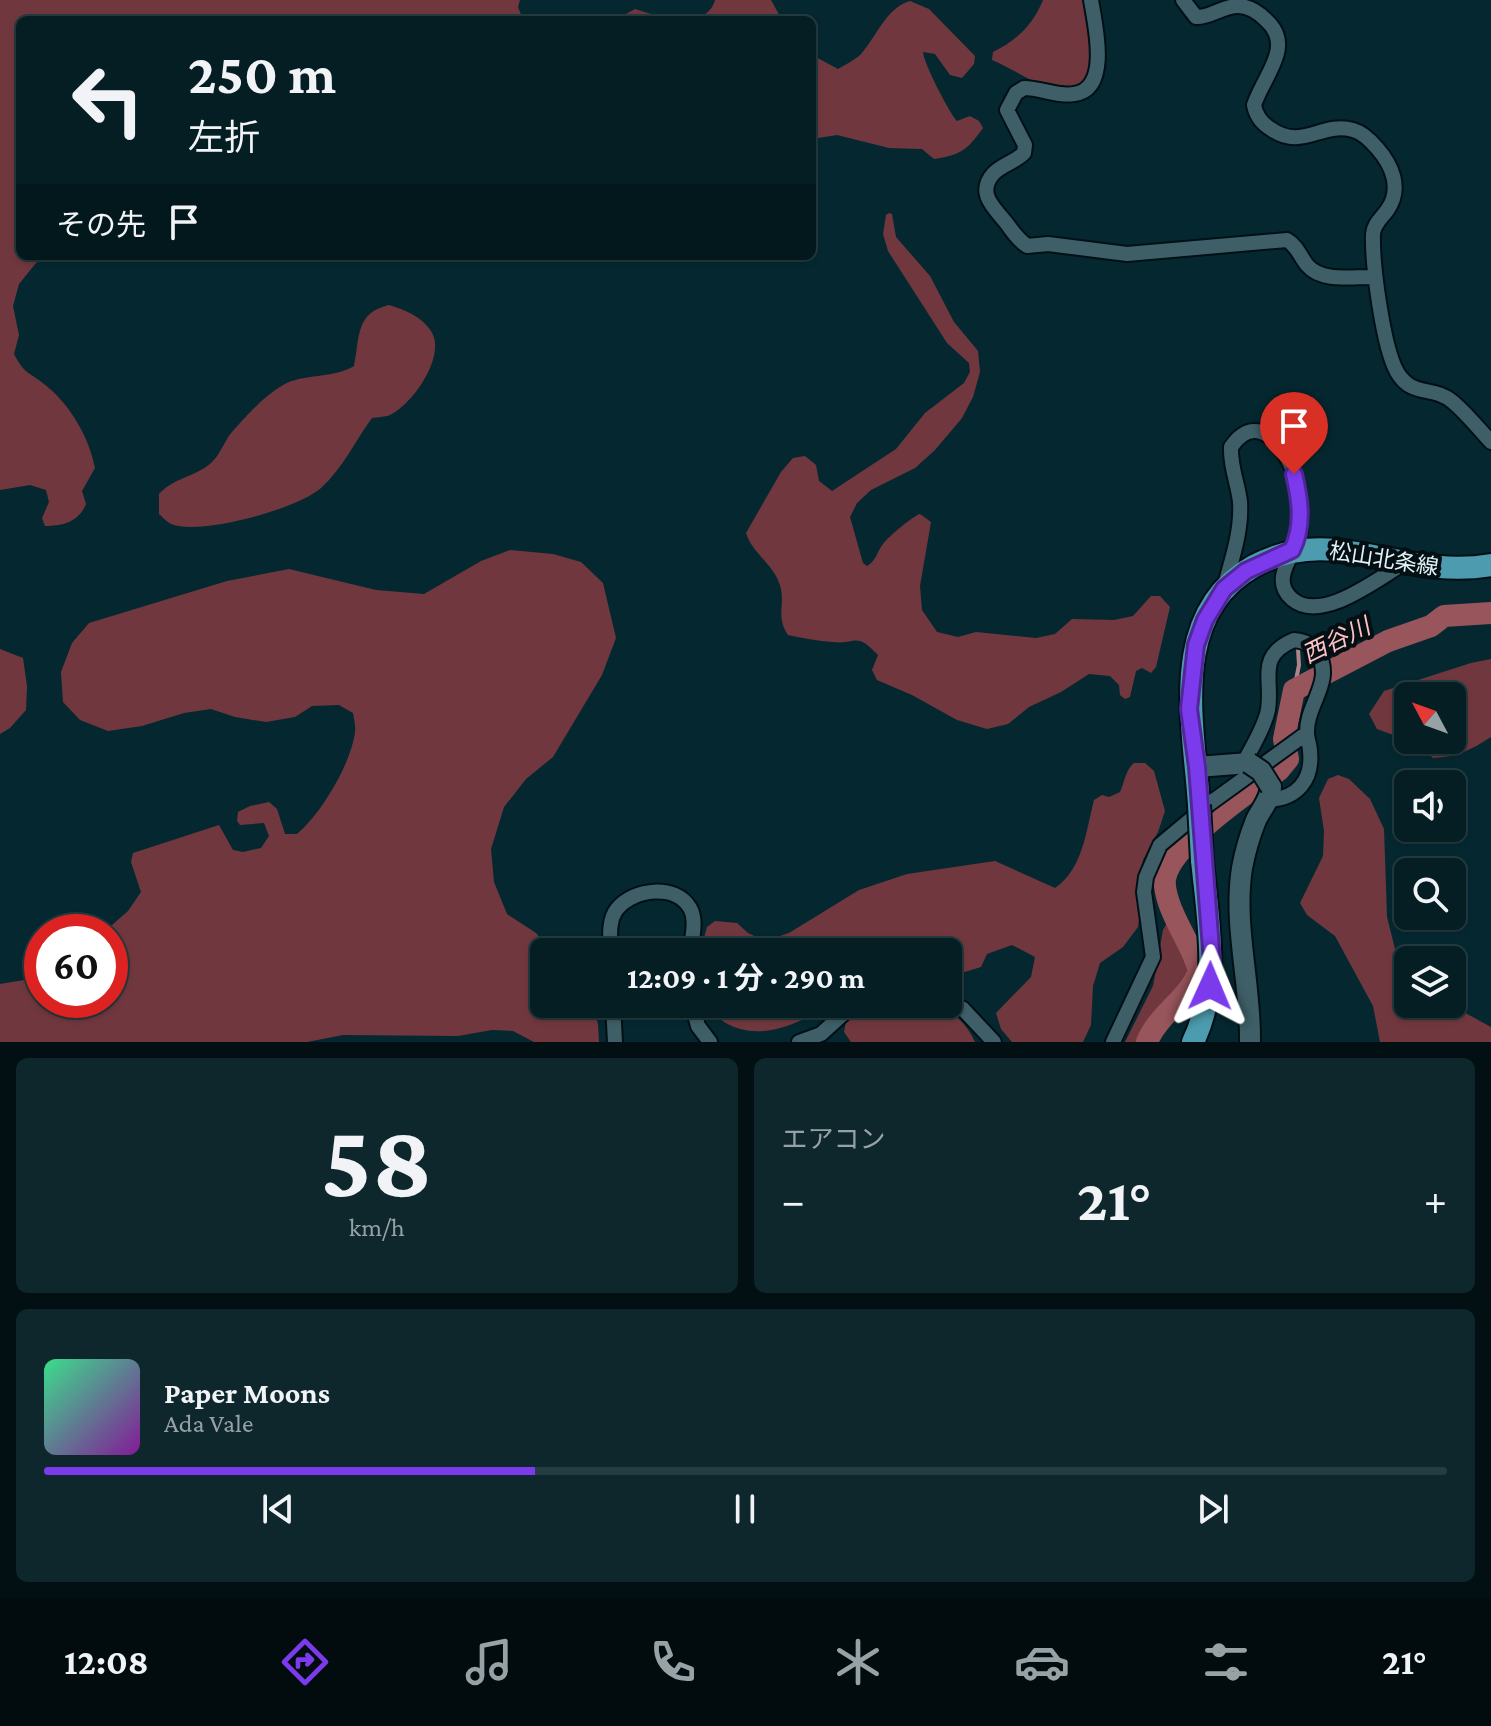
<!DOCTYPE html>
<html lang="ja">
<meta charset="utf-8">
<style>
:root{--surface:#041e24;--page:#0d272c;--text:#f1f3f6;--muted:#97a2a6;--line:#253c41;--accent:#7c3aed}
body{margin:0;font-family:"Crimson Pro","Noto Sans JP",serif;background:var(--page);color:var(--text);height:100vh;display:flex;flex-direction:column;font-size:30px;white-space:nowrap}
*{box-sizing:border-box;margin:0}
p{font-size:26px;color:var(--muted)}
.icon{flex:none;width:44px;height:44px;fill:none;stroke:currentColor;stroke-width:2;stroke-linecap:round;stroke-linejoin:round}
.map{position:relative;height:1042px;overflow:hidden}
.panel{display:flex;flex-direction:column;gap:16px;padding:16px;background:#021014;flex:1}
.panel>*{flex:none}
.banner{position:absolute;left:16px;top:16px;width:800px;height:244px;border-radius:12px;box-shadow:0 2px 6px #0004,0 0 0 2px var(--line);background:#041e24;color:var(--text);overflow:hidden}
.needle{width:52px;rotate:311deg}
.controls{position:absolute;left:1394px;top:682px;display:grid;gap:16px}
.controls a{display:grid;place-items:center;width:72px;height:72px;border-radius:12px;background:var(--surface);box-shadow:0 2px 6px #0004,0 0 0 2px var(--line);font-size:40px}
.speed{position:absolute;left:24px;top:914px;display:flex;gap:16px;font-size:40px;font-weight:700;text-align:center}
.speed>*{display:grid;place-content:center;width:104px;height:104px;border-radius:50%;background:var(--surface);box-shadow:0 2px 6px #0004,0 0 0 2px var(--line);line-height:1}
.speed .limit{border:12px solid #d22;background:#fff;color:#111}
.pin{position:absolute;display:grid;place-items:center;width:68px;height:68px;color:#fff;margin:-82px -34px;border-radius:50% 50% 50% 0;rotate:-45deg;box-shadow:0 0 8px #0007}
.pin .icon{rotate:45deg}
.me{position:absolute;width:88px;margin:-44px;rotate:1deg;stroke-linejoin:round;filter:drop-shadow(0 0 6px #0008)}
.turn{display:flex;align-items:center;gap:28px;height:168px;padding:0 40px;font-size:36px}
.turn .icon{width:104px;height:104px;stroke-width:2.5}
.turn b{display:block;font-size:56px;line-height:68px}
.then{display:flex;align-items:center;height:76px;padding:0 40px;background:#0003;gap:16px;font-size:30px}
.big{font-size:60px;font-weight:700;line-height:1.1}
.panel .tile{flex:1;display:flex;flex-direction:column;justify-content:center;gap:12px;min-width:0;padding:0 28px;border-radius:12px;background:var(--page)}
.panel .dial{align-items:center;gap:0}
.dial b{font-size:104px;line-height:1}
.song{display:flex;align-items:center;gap:24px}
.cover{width:96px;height:96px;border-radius:12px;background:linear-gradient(135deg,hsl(150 70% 55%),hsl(290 70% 35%))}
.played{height:8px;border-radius:4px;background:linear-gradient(90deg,var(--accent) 35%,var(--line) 35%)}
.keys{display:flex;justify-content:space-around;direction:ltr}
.heat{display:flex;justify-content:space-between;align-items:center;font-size:44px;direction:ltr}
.panel .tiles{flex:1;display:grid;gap:16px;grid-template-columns:1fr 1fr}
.tile:last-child{grid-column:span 2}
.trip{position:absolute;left:530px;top:938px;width:432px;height:80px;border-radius:12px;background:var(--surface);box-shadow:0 2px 6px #0004,0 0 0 2px var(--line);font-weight:700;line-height:80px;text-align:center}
.tabs{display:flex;height:128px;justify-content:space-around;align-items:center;background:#020c0e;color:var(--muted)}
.tabs .icon{width:56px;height:56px}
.tabs .selected{color:var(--accent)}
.tabs b{font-size:36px;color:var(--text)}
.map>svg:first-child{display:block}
</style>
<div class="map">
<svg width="1491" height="1042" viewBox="0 0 1491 1042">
<rect width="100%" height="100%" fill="#052830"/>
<path fill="#70383e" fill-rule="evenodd" d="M0,0h520l-2,7 5,13h-503v236h31l-15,7 -17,21 -6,22 6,29 -5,19c11,21 14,17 30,30 26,20 45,53 51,84l-13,23 4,13c-7,18 -24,22 -41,22l-3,-8 7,-16 -3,-12 -16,-5 -30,5z
M715,0h56l11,20h-167l20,-11c22,7 71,23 80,-9z
M1043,0h43l10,54 -7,26c-7,3 -17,9 -24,10 -25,0 -50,-21 -73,-30l1,-8c24,-12 40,-27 50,-52z
M910,1l19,8 46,47 -1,8 -12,14 -12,-3 -15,-21 -12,-2c0,10 27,62 34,69l13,-5 9,5 4,7c-16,22 -22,27 -49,31l-12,-10 -33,-1 -52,-13 -25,4v-84l26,14c8,-5 17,-9 23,-15 16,-18 25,-46 49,-53z
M889,213l3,1 4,23 34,39 24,46 24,29 2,21 -7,25 -11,21 -27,32 -20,18 -44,22 -14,13 -7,14 13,46 4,3c10,-6 9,-13 16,-22 5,-7 30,-28 37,-30l11,8 -11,64 2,24 15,22 21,5 18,-5 60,6 19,-4 17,-15 42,1 19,-4 18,-20h9l10,11 -14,60 -5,6 -9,-5 -6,3 -6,26 -5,2 -5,-4 -1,-10 -9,-9 -21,-2 -28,18 -32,15 -21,17 -21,5 -30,-9 -45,-25 -35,-15 -5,-10 6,-15c-23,-24 -21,-10 -45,-13 -15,-1 -31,-4 -45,-7 -14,-21 0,-33 -10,-55 -8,-18 -26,-28 -32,-47l35,-61 12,-14 12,-2 11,9 3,16 13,10 64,-42 29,-36 39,-30 6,-11 -1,-9 -22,-20 -59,-92 -5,-17 3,-19z
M389,305c16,5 32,11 42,26 16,24 -18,73 -41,84 -5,2 -13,2 -18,3 -17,23 -29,50 -51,70 -24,21 -116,46 -147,37 -7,-2 -10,-7 -15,-11v-20c14,-16 36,-17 52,-31 10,-9 13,-22 21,-31 14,-16 32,-36 51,-47 21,-12 50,-6 71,-19 6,-29 1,-53 35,-61z
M510,550l43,4 28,8 22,21 13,55 -14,37 -49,82 -27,22 -22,28 -13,42 3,33 13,32 29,19 16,19h-8v52h48l6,20 1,18h-65l-21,-11 -21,-1 -34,6 -115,-1 -36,7h-307v-58l42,-7v23h68v-68h-6l24,-21 13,-19 -10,-30 2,-9 86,-28 14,25 10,2 18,-4 8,-12 -5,-13 -24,2 -3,-4 1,-9 12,-6 19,-4 8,7 8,25h12c24,-20 54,-70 58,-102 1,-5 -1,-13 -2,-19l-14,-8 -27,1 -17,11 -29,5 -31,-5 -24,-8 -27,4 -42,13 -34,5 -28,-11 -17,-18 -2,-30 11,-29 17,-20 138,-42 62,-12 87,21 48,4 57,-33z
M0,649l23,9 4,28 -1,24 -16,18 -10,6z
M1491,659v78c-20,13 -34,20 -58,21l-18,-15 -38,-14 -8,-15 15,-23 87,-28zM1408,696h44v44h-44z
M1134,763h11l9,8 11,40 -7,21 -15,28 -6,24 3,28 -2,15 -15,20 -23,16 -7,23 -2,39 -8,17h-71l-11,-13 -5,-16 35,-36 4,-20 -23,-12 -25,9 -6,13 -23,7 -10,-13v-9h-7l-25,-11 -40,11h-176l7,-25 8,-6 22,2 11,10 17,8 24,-8 70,-43 48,-16 88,-13 60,27c28,-19 31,-57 39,-88l8,-5 7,2 11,-5c5,-11 5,-21 14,-29z
M1338,775l11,4 21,20 14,30 3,88 13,52 8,10v25h41l42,23v15h-111l-7,-36 -38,-70 -28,-21 -7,-12 23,-47 1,-25 -5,-33 9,-19z
M1177,918c3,3 8,5 10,8 17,26 -17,91 -28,116h-34l28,-56 10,-56 6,-11z
M708,1004h119v2c-31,20 -70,36 -103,16 -7,-6 -14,-9 -16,-18z
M873,1004c41,0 81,-8 102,38h-124l-7,-10 2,-10z"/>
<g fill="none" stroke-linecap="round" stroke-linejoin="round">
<path stroke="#ae848b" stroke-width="4" d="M1294,690l5,-25 -1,-16"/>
<path stroke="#98555c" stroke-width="22" d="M1147,1042c11,-28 42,-43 52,-71 -6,-24 -22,-44 -30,-68 -2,-6 -5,-17 -4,-24 5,-34 86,-89 114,-109l9,-11 -4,-20 10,-49 94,-49 43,-15 13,-10 47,-3"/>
<defs>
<path id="minor" d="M1091,0c4,24 20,90 -17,94 -16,3 -33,-6 -50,-6l-8,5 -9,17 18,35 -1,8c-9,9 -23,12 -31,21 -19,22 7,38 17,54 6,8 9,12 17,18l21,-2 79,10 160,-14c10,6 13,16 20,25 15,18 46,11 68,12
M1183,0l13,17c14,1 26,-11 42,-11 11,0 20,6 28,14 29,26 -2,55 -12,85 2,11 7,18 17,24 31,22 51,-8 82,1 8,2 18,11 24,18 15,17 25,40 11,61 -6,9 -14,14 -15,25 -1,30 10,113 24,138 15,26 36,13 56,30 14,12 26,27 38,40
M1224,589c7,-28 18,-57 16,-87 -2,-19 -10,-35 -9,-55 31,-45 65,16 68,46 1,13 3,31 0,44 -6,20 -29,43 -7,62 29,25 85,-20 111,-35
M1244,763c8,-17 20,-34 24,-53 5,-31 -12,-54 26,-70 11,1 20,5 25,15 14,28 -13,50 -12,78 0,6 3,12 3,18 3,29 -13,48 -42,49
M611,952c-1,-14 -3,-32 6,-43 16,-20 58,-26 73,-1 7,12 2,31 0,44
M948,1001l15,8 31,33
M613,1004l2,38
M692,1004l6,22 12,16
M799,1042l22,-8 33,-30
M1113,1042l40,-85 -9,-65 2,-15 14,-32 49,-41 98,-71"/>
<path id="secondary" d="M1197,767l52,-4
M1250,1042c1,-58 -17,-117 -8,-174 3,-16 8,-33 14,-48 6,-12 14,-20 15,-33"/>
<path id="primary" d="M1199,805c-5,-79 -32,-191 55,-239 26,-14 51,-19 81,-16 54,6 101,25 156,15
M1193,1042c28,-58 15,-120 9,-182"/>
</defs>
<use href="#minor" stroke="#001016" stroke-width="18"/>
<use href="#secondary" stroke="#001016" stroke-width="24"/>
<use href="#primary" stroke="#001016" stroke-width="26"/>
<use href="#minor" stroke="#3e5f68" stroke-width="14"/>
<use href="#secondary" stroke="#3e5f68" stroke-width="20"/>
<use href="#primary" stroke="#4c9bae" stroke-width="22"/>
<defs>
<path id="secondary-bridge" d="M1249,763l12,8 10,16"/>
<path id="primary-bridge" d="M1199,805l3,55"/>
</defs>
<use href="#secondary-bridge" stroke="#001016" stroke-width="24" stroke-linecap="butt"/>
<use href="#primary-bridge" stroke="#001016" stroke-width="26" stroke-linecap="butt"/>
<use href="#secondary-bridge" stroke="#3e5f68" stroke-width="20"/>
<use href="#primary-bridge" stroke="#4c9bae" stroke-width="22"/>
</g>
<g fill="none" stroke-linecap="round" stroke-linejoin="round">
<defs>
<path id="route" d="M1210,986l2,-24 -15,-195 -8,-58 7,-64 9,-25 19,-31 22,-18 46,-21c12,-24 8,-51 2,-76"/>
</defs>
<use href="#route" stroke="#51269a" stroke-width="20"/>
<use href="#route" stroke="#7c3aed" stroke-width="14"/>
</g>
<g text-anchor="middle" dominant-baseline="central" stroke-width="8" stroke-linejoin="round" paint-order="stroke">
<g font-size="22" fill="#e1f3f8" stroke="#030f12">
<text transform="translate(1384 559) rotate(9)">松山北条線</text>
</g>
<g font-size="24" font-style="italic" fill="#ffc1c5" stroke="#030f12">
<text transform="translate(1336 640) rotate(-26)">西谷川</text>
</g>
</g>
</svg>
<div class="controls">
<a><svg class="needle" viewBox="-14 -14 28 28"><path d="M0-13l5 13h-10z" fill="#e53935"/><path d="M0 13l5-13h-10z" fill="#97a2a6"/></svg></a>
<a><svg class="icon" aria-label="sound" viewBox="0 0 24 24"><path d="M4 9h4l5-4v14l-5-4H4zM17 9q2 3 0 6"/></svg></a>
<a><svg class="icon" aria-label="search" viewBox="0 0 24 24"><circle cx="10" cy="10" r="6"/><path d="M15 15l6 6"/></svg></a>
<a><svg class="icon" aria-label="layers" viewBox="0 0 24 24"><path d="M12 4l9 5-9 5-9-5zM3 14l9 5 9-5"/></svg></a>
</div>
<div class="speed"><div class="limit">60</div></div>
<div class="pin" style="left:1294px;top:474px;background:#d93025"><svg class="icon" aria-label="arrive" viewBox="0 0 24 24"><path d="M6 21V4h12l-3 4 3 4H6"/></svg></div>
<svg class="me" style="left:1210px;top:986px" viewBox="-20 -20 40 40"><path d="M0-17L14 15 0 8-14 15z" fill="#7c3aed" stroke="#fff" stroke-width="4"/></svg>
<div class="trip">12:09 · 1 分 · 290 m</div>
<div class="banner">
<div class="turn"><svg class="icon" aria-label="left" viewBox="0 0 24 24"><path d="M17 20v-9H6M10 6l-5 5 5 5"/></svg><div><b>250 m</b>左折</div></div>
<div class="then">その先<svg class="icon" aria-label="arrive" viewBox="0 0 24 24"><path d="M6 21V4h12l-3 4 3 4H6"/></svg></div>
</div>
</div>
<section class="panel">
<div class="tiles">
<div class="tile dial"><b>58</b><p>km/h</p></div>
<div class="tile"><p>エアコン</p>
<div class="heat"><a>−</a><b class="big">21°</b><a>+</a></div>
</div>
<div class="tile">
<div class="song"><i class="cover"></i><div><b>Paper Moons</b><p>Ada Vale</p></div></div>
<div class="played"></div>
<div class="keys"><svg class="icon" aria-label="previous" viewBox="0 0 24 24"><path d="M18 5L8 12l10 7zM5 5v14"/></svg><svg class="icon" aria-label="pause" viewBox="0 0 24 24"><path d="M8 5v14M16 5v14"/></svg><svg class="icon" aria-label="next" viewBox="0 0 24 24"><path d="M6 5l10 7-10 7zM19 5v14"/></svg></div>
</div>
</div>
</section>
<nav class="tabs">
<b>12:08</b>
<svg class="icon selected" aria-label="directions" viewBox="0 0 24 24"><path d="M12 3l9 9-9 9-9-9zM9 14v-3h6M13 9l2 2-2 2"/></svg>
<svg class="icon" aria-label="music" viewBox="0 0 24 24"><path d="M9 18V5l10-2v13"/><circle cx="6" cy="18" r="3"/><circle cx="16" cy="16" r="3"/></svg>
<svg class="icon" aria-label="phone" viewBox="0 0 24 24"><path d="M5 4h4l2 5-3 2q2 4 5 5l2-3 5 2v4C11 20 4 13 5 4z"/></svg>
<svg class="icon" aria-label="climate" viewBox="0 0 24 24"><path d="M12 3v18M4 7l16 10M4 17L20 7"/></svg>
<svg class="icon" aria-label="car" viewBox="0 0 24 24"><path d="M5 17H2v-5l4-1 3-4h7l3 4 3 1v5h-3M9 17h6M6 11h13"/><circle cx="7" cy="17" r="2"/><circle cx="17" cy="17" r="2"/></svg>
<svg class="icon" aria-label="filters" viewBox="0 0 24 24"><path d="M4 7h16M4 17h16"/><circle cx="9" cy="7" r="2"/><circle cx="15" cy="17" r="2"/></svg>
<b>21°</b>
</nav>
